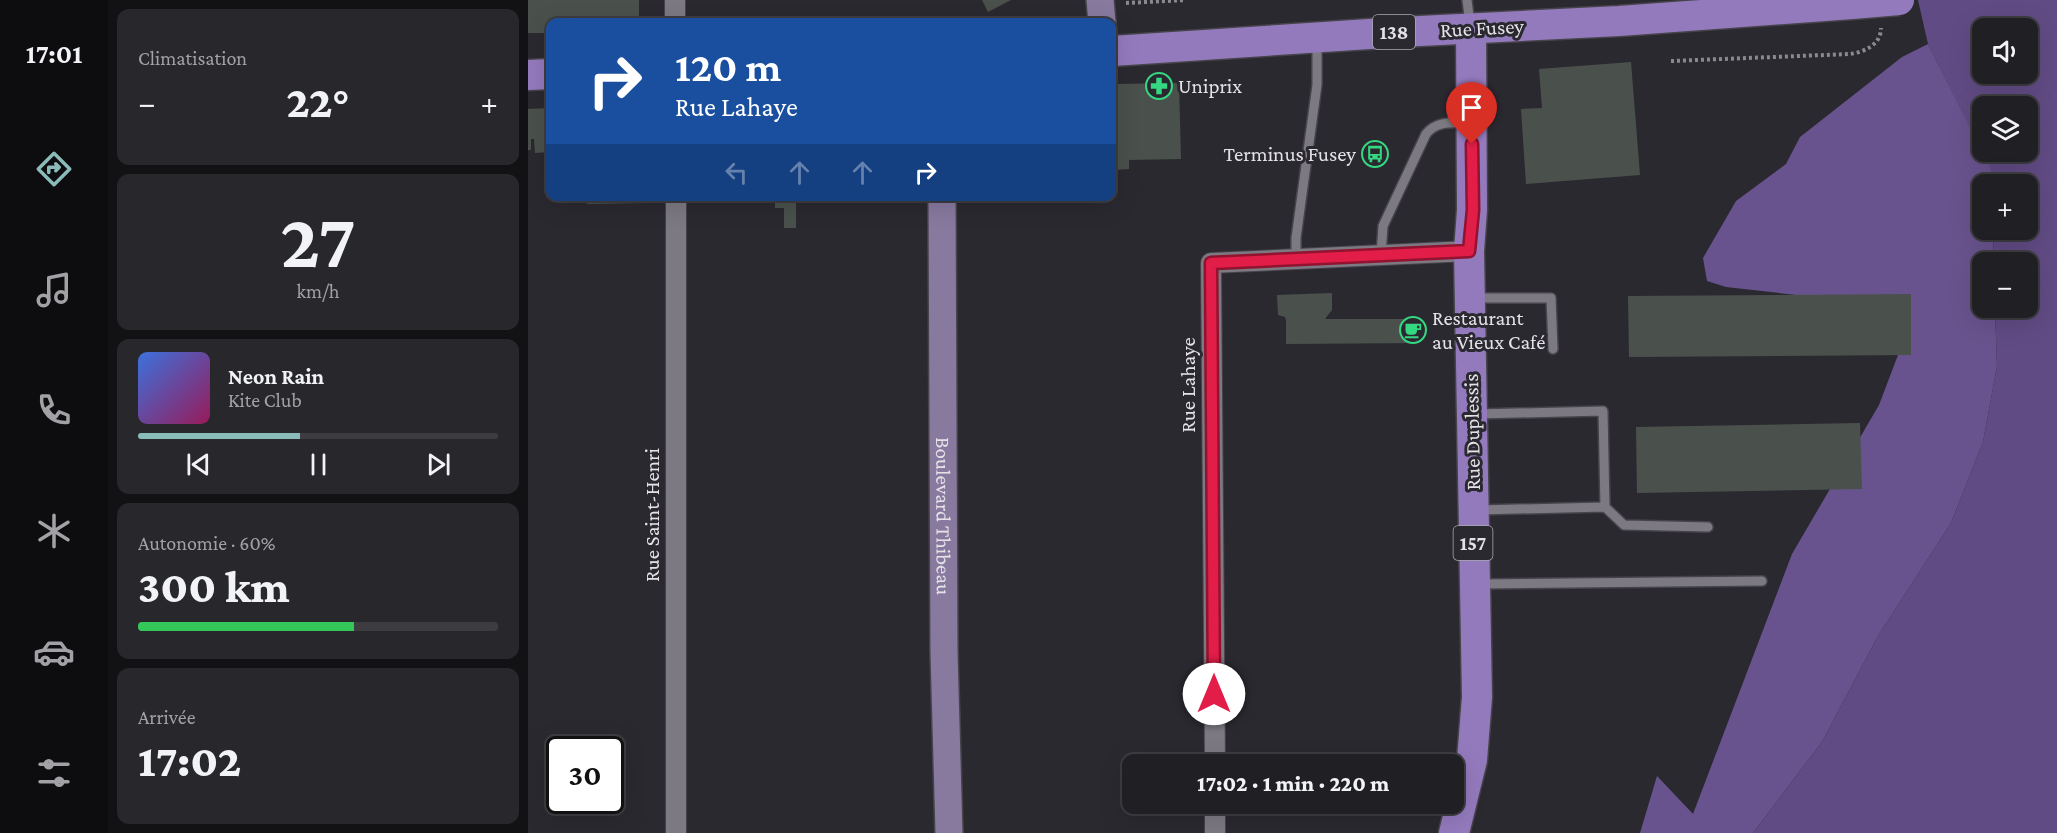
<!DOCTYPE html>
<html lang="fr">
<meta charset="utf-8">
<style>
:root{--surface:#201f24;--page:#28272c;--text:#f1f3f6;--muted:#a2a2a6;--line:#3d3d41;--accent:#8bbbb9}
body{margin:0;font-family:"Crimson Pro",serif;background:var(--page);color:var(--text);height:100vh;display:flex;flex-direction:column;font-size:22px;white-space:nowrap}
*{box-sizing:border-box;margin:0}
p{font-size:20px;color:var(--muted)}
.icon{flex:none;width:33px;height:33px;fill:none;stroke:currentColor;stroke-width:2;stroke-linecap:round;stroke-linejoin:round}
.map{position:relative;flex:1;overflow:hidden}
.side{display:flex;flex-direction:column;gap:9px;padding:9px;background:#121114;width:420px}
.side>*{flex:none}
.banner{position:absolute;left:18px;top:18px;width:570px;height:183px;border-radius:12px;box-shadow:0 6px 24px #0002,0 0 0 2px var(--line);background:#1a4fa0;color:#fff;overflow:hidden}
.tools{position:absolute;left:1444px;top:18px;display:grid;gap:12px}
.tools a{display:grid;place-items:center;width:66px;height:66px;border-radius:12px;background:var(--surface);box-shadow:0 6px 24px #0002,0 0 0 2px var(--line);font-size:30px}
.speed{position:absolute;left:18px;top:736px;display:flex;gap:12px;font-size:30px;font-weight:700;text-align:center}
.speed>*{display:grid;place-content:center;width:78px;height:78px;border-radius:50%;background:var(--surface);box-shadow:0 6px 24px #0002,0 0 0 2px var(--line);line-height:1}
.speed .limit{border:3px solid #111;border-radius:9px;background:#fff;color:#111}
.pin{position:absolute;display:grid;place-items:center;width:51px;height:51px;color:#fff;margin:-62px -26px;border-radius:50% 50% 50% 0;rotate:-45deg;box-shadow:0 0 6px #0007}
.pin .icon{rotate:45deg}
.me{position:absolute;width:66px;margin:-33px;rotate:0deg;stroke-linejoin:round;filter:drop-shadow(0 0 4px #0008)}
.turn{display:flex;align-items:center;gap:21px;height:126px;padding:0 30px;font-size:27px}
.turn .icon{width:78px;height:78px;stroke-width:2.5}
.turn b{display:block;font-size:42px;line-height:51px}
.lanes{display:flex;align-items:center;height:57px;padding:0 30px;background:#0003;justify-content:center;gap:30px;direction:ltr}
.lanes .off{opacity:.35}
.big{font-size:45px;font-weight:800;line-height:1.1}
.side .widget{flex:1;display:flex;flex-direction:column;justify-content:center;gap:9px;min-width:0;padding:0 21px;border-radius:12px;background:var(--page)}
.side .dial{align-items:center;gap:0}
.dial b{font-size:78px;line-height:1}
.song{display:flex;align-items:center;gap:18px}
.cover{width:72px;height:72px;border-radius:9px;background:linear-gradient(135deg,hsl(220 70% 55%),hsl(330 70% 35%))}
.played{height:6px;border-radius:3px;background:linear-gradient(90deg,var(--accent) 45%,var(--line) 45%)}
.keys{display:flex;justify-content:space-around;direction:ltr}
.heat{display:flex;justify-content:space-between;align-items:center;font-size:33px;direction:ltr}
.charge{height:9px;border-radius:4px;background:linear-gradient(90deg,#34c759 60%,var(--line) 0)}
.trip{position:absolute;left:594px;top:754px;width:342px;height:60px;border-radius:12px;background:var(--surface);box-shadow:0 6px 24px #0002,0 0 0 2px var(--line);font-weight:800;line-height:60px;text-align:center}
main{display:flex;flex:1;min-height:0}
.tabs{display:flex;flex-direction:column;width:108px;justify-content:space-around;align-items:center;background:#0d0c0e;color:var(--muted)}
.tabs .icon{width:42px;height:42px}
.tabs .selected{color:var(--accent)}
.tabs b{font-size:27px;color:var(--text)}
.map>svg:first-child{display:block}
</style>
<main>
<nav class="tabs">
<b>17:01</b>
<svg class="icon selected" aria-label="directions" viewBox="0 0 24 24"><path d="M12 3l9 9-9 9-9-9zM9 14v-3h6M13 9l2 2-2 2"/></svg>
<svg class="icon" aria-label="music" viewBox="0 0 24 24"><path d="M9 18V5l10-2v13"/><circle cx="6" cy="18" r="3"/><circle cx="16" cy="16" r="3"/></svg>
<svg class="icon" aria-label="phone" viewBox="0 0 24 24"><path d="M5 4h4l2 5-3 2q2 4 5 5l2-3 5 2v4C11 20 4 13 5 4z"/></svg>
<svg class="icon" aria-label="climate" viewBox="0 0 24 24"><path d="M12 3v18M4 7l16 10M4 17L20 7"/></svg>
<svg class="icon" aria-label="car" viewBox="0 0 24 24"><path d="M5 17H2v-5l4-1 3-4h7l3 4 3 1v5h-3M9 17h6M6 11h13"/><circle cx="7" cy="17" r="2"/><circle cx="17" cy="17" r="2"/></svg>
<svg class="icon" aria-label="filters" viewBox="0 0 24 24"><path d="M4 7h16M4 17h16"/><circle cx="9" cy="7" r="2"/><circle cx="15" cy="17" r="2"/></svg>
</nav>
<section class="side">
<div class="widget"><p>Climatisation</p>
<div class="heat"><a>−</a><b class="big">22°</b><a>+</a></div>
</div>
<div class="widget dial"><b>27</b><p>km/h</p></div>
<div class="widget">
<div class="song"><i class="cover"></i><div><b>Neon Rain</b><p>Kite Club</p></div></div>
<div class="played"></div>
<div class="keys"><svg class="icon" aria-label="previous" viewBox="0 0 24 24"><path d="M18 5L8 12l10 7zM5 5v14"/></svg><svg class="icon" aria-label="pause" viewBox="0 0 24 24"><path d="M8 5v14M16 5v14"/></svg><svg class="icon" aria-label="next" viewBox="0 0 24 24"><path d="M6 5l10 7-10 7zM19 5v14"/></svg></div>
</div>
<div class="widget"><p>Autonomie · 60%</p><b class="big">300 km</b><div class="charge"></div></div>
<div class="widget"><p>Arrivée</p><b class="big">17:02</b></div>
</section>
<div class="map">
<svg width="1529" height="833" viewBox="0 0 1529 833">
<rect width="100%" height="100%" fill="#2b2930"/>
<path fill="#69538e" d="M1400,44l64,126v14h-9v46h10l1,32h-11v46h12l2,58 -14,76 -32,81 -73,113 -56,106 -69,91h-113l17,-57 36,38 99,-260 87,-149 19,-50 -13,-50 -159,-18 -19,-6 -4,-23 33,-57 50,-37 14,-27 102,-80z"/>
<path fill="#614b84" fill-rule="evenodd" d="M1390,0h139v833h-304l69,-91 56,-106 73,-113 32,-81 14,-76 -2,-58h33v-46h-34l-1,-32h35v-46h-36l-1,-14 -63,-126zM1455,28h45v46h-45zM1455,106h45v46h-45z"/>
<path fill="#4a514c" d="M0,0h111v22h-89v11h-22z
M454,0h29l-23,12z
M1103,62l9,113 -114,9 -5,-75 21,-1 -3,-39z
M651,83l2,76 -52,1v9l-17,1v-86z
M22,108v44l-15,1 -1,-14h-3v11h-3v-41z
M59,196h58v7l-58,1z
M241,196h27v32h-12v-20h-9v-8h-6z
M804,293v17l-7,9h94v24l-133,1v-24l-1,-3 -7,-2 -1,-20z
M1383,294v61l-282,2 -1,-61z
M1332,423l2,66 -225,4 -1,-66z"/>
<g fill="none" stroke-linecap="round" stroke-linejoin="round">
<defs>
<path id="lane" d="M939,0l3,24
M853,255l2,-29 43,-92c11,-14 27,-11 43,-11
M768,259v-21l21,-153v-44
M945,298h78l2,51
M949,414l126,-3 2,96 -127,3
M1077,507l19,18 84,2
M952,584l282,-3"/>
<path id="street" d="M147,0v22
M687,765l-4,-502 258,-12
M687,804v29
M148,833v-637"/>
<g id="secondary">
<path d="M572,0l2,22"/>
<path id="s1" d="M414,196l2,456 5,181"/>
</g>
<path id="primary" d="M584,51l288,-19 219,-11 233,-17
M0,75l22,-1
M926,833l18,-73 5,-63 -8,-446 3,-41 -1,-181"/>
</defs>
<use href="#lane" stroke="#46444a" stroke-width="12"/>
<use href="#street" stroke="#46444a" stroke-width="22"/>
<use href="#secondary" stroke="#46444a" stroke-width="30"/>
<use href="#primary" stroke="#46444a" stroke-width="33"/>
<path stroke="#8b898e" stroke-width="4" stroke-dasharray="3 3" stroke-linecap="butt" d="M598,3l60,-3
M1143,61l179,-7c14,-2 31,-9 31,-26"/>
<use href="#lane" stroke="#7c7982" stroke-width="9"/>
<use href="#street" stroke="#7c7982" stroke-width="20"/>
<use href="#secondary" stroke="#88799f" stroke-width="27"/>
<use href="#primary" stroke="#937abd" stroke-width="30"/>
<defs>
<path id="primary-bridge" d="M1324,4l47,-4"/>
</defs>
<use href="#primary-bridge" stroke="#46444a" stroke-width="33" stroke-linecap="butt"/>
<use href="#primary-bridge" stroke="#937abd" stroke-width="30"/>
</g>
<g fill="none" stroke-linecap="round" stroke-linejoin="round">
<defs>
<path id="route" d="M686,694l-3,-431 258,-12 4,-41 -1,-66"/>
</defs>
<use href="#route" stroke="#92132f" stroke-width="15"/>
<use href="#route" stroke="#e11d48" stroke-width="10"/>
</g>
<defs>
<symbol id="pharmacy-ring" viewBox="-11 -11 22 22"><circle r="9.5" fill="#2b2930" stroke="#34d881" stroke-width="1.5"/><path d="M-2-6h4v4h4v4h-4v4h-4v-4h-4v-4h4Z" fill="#34d881"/></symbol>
<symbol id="bus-ring" viewBox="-11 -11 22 22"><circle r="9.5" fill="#2b2930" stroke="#34d881" stroke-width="1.5"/><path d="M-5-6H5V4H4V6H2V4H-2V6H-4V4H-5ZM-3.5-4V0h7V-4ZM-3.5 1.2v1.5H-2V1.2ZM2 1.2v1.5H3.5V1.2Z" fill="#34d881"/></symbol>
<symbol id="cafe-ring" viewBox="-11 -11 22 22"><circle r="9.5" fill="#2b2930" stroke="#34d881" stroke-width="1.5"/><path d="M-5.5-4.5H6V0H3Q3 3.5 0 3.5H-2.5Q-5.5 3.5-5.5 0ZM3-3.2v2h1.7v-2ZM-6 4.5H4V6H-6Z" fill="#34d881"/></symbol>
</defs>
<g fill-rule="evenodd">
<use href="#pharmacy-ring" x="616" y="71" width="30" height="30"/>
<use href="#bus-ring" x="832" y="139" width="30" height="30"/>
<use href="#cafe-ring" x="870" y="315" width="30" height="30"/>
</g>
<g text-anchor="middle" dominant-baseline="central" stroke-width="6" stroke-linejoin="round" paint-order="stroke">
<g fill="#2b2930" stroke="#acaab0" stroke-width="1.5">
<rect x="845" y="15" width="42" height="34" rx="4.5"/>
<rect x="925.5" y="526" width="39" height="34" rx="4.5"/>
</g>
<g font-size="20" font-weight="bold" fill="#e4e2e7">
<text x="866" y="32">138</text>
<text x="945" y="543">157</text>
</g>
<g font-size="21" fill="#e4e2e7" stroke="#2b2930">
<text transform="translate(954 28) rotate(-3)">Rue Fusey</text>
<text transform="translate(660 385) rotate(-90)">Rue Lahaye</text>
<text transform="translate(944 432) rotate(-91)">Rue Duplessis</text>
<text transform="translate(124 515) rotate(-90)">Rue Saint-Henri</text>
<text stroke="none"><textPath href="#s1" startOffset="320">Boulevard Thibeau</textPath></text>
</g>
<g font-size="21" fill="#e4e2e7" stroke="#2b2930" text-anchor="start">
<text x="650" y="86">Uniprix</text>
<text x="828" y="154" text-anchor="end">Terminus Fusey</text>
<text x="904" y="318">Restaurant<tspan x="904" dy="24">au Vieux Café</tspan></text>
</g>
</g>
</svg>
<div class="tools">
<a><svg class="icon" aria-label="sound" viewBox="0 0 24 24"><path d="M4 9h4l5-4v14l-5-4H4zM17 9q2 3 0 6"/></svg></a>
<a><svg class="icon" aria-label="layers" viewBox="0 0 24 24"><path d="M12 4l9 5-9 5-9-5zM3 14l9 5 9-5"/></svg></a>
<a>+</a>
<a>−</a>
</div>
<div class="speed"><div class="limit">30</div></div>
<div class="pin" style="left:944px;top:144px;background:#d93025"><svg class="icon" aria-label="arrive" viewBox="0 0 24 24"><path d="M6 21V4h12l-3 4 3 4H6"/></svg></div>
<svg class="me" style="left:686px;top:694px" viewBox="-20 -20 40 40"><circle r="19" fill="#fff"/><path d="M0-13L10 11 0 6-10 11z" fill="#e11d48"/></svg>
<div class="trip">17:02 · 1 min · 220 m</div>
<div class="banner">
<div class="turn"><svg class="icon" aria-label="right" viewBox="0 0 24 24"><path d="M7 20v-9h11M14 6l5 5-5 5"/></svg><div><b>120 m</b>Rue Lahaye</div></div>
<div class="lanes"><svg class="icon off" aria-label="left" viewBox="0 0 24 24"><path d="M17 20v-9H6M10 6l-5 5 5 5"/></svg><svg class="icon off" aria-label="ahead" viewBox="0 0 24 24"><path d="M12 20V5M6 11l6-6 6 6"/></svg><svg class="icon off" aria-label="ahead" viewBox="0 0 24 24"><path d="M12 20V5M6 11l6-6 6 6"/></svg><svg class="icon" aria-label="right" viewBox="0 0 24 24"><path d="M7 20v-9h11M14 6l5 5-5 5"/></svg></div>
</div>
</div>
</main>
